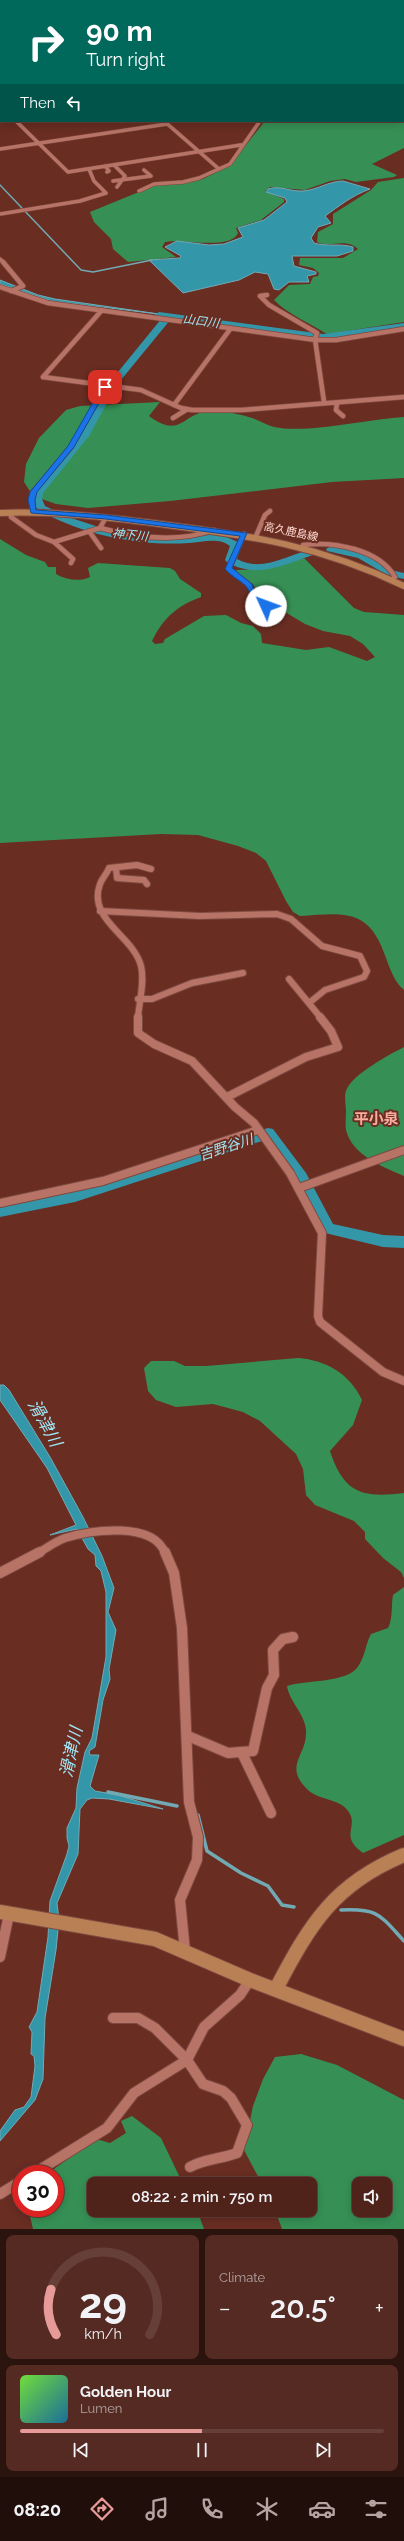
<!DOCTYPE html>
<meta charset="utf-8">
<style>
:root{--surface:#4f221a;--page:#552a23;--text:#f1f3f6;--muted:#b3a4a2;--line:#663f39;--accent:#e69b98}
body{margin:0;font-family:Raleway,"Noto Sans JP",sans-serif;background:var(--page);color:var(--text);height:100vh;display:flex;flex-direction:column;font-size:15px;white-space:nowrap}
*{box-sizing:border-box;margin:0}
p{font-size:13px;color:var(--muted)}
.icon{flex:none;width:22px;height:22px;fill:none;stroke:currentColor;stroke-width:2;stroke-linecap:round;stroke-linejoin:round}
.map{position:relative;height:2229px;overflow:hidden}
.panel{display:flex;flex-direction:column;gap:6px;padding:6px;background:#2b130e;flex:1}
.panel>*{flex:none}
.banner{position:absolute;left:0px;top:0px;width:404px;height:122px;box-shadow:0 2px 10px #0003,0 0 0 1px var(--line);background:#00695c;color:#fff;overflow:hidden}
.tools{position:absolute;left:352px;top:2177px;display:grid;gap:8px}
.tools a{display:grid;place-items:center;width:40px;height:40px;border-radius:8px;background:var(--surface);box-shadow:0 2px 10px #0003,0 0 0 1px var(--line);font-size:20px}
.speed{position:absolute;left:12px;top:2165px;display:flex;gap:8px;font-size:20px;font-weight:700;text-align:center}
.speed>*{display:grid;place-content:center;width:52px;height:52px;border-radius:50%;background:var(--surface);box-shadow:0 2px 10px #0003,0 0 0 1px var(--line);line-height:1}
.speed .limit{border:6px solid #d22;background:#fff;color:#111}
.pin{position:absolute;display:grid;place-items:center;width:34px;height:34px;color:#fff;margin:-17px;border-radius:8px;box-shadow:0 2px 6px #0006}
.me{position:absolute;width:44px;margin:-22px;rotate:313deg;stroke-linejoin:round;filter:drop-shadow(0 0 3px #0008)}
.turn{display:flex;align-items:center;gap:14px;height:84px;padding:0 20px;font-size:18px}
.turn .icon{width:52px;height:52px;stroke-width:2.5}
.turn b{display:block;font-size:28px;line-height:34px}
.then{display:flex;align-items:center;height:38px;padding:0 20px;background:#0003;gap:8px;font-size:15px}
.big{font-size:30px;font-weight:600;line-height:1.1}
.panel .widget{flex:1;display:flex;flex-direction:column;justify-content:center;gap:6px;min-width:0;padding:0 14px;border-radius:8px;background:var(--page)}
.panel .dial{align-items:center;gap:0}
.dial svg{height:104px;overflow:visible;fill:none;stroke:var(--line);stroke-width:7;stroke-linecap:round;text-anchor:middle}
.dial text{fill:var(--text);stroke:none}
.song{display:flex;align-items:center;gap:12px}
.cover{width:48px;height:48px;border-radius:6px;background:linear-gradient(135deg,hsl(100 70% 55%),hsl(200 70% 35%))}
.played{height:4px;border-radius:2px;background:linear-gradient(90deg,var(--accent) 50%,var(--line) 50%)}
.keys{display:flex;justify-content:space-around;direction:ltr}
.heat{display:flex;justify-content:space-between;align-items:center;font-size:22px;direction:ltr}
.panel .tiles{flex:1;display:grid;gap:6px;grid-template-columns:1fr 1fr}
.widget:last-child{grid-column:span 2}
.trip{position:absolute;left:87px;top:2177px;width:230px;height:40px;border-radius:8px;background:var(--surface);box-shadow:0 2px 10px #0003,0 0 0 1px var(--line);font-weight:600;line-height:40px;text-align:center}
.tabs{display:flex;height:64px;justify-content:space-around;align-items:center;background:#200e0a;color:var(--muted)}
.tabs .icon{width:28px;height:28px}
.tabs .active{color:var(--accent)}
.tabs b{font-size:18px;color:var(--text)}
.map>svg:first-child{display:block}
</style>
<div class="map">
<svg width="404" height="2229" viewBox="0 0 404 2229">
<rect width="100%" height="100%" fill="#692d22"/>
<path fill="#369055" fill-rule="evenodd" d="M0,0h404v9l-1,-8z
M404,47v101l-32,16 25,11 -3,2 -38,5 -11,-3 -15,2 -25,9 -35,-3 -5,4 19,8v3l-23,18 -25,8 2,5c-8,18 -56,5 -73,9l-3,5 14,10 -48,5 -15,-13 -2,-10 -17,-17 -4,-10 66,-27 47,-6 27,-14 35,-44h138z
M404,178v144l-77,12c-16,-10 -41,-21 -53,-34l15,-15 21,-1 3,-7 5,-1 1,-3 -6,-5 -14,-3 1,-7h43l15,-9c-14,-12 -28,0 -41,-7l1,-10 15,-8v-10l38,-24 7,-8z
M160,402l-11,14c32,24 35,-4 58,-4 15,-1 30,1 45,6 7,2 14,7 22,9 32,7 95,-8 130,-10v61l-72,4 -162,19 -82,7 -32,-4 -23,-8 -9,-14 2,-18 13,-26 27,-28 14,-4z
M0,539l26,16 19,7 3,5h8v7c10,6 24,8 34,3l-2,-9 10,-5 72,5 5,3 5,8 21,14v4c-24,9 -37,20 -49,44l3,3 8,-1 2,-4 39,-23 22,-1 15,8 12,3 8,8 1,9 44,7 23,-3 38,14 8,-4 -12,-13 -13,-8 -27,-5 -18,-7 -45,-27 -7,-13 -16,-11 -1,-3 29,-1 39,-11 50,50 10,4 40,3v375c-9,-7 -14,-21 -18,-32 -17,-50 -40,-45 -86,-42l-7,-4 -7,-11 -20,-40 -10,-8 -18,-7 -40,-11 -37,-1 -161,9z
M404,1047v129c-21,-9 -52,-21 -58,-46 -1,-5 0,-12 0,-18 0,-6 -2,-16 0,-21 6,-17 43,-36 58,-44z
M298,1358c28,2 52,16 64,42l-9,25 -23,26c14,43 33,47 74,42v85l-3,-6 -18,-14 -18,-19v-7l-11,-11 -39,-16 -9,-10 -3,-26 -7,-15 -36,-33 -17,-9 -30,-8 -37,3 -20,-7 -8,-9 -4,-23 7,-7h23l11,5h21z
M404,1587v248l-41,18c-23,-16 -6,-25 -13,-39 -8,-16 -30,-13 -42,-24 -26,-25 0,-34 -2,-60 -1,-16 -17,-29 -19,-44 18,-6 58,-3 70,-18 8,-10 8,-23 14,-34l17,-6c5,-9 3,-22 5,-33z
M301,2054l36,11 67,35v129h-122l-7,-19h35v-26h-48l-18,-34 9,-44 10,-27 12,-22zM359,2184h26v26h-26z
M132,2116l29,22 22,46h-89v26h103l7,19h-171l-3,-13 3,-8h22v-34h-8l49,-35 14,4 16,-10 -5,-12z"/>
<path fill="#3497a9" stroke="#71aab5" d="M343,181l27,8c-17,6 -31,17 -45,27l6,7 -13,4 -7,11 3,5c13,4 26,0 39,4v4l-16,5h-45l2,10 22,6v2l-9,2 2,6h-20l-10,8 -5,-1 -6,-15 -13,-2 -16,8 -56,13 -34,-33 31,-2 1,-2 -16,-9 12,-6 32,4 15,-1 19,-7 -5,-9 26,-8 23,-18 -2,-4 -19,-6 2,-3c12,-4 23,3 35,2 14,-1 26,-10 40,-10z
M0,280l38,15 17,4 111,16 -114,-14 -52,-17z
M0,1385h4l5,5 41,67 33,60 19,39 12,32 -6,24 8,18 -7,39 1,10 -7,21 -8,47 -6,4 1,4h9l-9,31 5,5 23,4 45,14 -54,-10 -17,-1 -5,2 -7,9 -2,45 -21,49 2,17 -3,30 -11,68 -2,61 -8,21 -35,41v-10l15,-21 9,-3 7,-10 4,-31 -1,-10 -3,-2 1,-22 -3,-5 8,-15 11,-75 2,-36 17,-47 2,-8 -2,-8v-10l9,-20 1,-20 8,-36 7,-14 14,-81v-65l-5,-21 -5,-5 -1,-11 -7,-6 -11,-20 -27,6 26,-10 -29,-57 -47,-68z"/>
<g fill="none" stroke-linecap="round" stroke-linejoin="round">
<path stroke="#71aab5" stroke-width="1.5" d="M0,185l81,85 12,2 59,-12"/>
<path stroke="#71aab5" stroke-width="3.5" d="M108,1792l69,14
M198,1815l9,36 34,22 27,13 14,19 12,2
M341,1910c37,-2 39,5 63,31"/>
<path fill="#3497a9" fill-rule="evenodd" d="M159,312l164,22 81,-11v6l-81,11 -152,-21 -55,67 -27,50 -46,57 -1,6 3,7 23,11 37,12 27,5 55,3 33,-3 20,9 1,2 -4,14c25,14 50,-4 75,-10l4,1v4c-30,10 -59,26 -89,8l-2,-2 5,-14c-11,-9 -28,-4 -41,-3 -45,3 -95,-6 -135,-25 -12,-5 -24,-10 -21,-25l46,-58 30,-52 53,-65 -8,-3z
M331,546l34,7 30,18 9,2v6l-17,-4 -29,-17 -31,-7 -1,-2z
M268,1128l5,1 33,44 27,51 50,11 21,1v12l-21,-1 -62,-15 -26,-53 -30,-39 -190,62 -75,15v-12l74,-14z"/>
<defs>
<path id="street-far4" d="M16,121l52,51 173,-27
M164,121l55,48
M0,149l167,-25
M114,165l11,11 -8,11
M105,166l4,5 -2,1
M113,181l38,-5 -7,-6
M139,191l15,-7 29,-2 16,-4 31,-14 30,-43
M0,214l80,-13 26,-8 -12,-12 -5,-12
M0,259l4,4"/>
<path id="street-far3" d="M3,262l20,24 -12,5
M0,287l48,16 268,37h20l68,-11
M267,295l-7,1 9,9 48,28 -2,6 9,63
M43,377l98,13 40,18 11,2h50l162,-13
M43,377l59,-67
M337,403l-1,7 7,6
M174,405l57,-77
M173,418l13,-8
M11,512v5l25,18 18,7 19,17 -2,4
M33,512l-2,-12 2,-8 38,-45 34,-60
M100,528c37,10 77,15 114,2
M89,531l12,17
M244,534l-15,35 20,16 5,11
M256,536l9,-21 5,-4
M54,542l46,-14 6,-11
M303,545c30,-4 76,4 92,32l-3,2"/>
<path id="street-far2" d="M252,595l14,11
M116,868l1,10 27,2 3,4
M100,911l100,5 77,-2 14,5 31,27 38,10 7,15 -3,6 -39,13 -16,13
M289,979l32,39
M138,999h14l40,-16 51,-10
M138,1018c1,-16 7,-36 3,-52 -8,-31 -54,-46 -41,-82 2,-6 7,-10 9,-16l28,-3 14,4"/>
<path id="street-far1" d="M138,1017v16l16,11 38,17 43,46 19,16 36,50 32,60 -4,83 2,6 63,50 21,9
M227,1097l79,-40 32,-10 -7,-16 -11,-14
M299,1188l105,-38
M0,1203l103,-22 155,-51
M38,1553c9,-5 18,-12 27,-15 26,-8 88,-17 100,15"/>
<path id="street" d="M165,1552l9,21 8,55 7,174 9,35 -1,23 -17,40 5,51
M0,1573l40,-21
M188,1736l40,17 25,-2 14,-63 7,-13 -1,-25 10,-11 10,-2
M243,1755l28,58
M0,1957l9,-43
M113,2018h25l17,10 32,32 16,24 20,7 8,7 16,27 -10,28c-16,6 -33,6 -47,14
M33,2174l74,-46 27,-35 53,-33 17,-33 36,-32 10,-15
M0,2194l21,-13"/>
<path id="secondary-far1" d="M0,513c54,-2 106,4 160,11 92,12 159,21 244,62"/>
<path id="secondary" d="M0,1912l155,27 95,41 154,59
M276,1989c34,-65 58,-105 128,-134"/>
</defs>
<use href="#street-far4" stroke="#7d4940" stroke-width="4.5"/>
<use href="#street-far3" stroke="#7d4940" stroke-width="6"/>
<use href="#street-far2" stroke="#7d4940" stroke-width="8"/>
<use href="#street-far1" stroke="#7d4940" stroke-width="10"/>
<use href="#street" stroke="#7d4940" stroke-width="12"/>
<use href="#secondary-far1" stroke="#7d4940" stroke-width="8"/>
<use href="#secondary" stroke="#7d4940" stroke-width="16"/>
<use href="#street-far4" stroke="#b77365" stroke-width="3.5"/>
<use href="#street-far3" stroke="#b77365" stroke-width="4.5"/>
<use href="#street-far2" stroke="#b77365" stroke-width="6"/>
<use href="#street-far1" stroke="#b77365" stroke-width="8"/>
<use href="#street" stroke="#b77365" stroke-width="10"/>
<use href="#secondary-far1" stroke="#b98055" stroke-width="6"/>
<use href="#secondary" stroke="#b98055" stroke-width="14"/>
</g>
<path fill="#1a73e8" stroke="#114b97" d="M103,385l5,2 -34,60 -37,45 -2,8 1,10 70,5 141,18 -15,35 20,16 3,10 13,10v3c-13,2 -18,-17 -23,-22 -7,-6 -14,-9 -20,-16l15,-33 -134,-17 -75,-6 -3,-13 2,-8 38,-46z"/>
<g text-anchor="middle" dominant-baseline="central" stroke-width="4" stroke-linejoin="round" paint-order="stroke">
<g font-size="11" fill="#ffd8d0" stroke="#692d22">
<text transform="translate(291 532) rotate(12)">高久鹿島線</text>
</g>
<g font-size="12" font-style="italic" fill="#9fe6f5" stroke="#692d22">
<text transform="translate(201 321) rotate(8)">山口川</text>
<text transform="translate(130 535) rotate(6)">神下川</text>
</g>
<g font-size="14" font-style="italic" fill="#9fe6f5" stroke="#692d22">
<text transform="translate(226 1147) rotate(-18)">吉野谷川</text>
</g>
<g font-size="15" font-weight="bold" fill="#f7ae9f" stroke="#692d22">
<text x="376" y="1119">平小泉</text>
</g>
<g font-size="17" font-style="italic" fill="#9fe6f5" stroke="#692d22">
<text transform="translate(45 1423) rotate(61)">滑津川</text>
<text transform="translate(71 1752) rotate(-78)">滑津川</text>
</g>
</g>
</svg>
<div class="tools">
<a><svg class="icon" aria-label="sound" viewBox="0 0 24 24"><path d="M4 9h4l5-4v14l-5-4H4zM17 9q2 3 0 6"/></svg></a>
</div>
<div class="speed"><div class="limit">30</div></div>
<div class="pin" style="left:105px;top:387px;background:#d93025"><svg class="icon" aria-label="arrive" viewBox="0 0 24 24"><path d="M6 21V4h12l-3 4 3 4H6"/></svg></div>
<svg class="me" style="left:266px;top:606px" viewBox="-20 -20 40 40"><circle r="19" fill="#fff"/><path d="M0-13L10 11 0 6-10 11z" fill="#1a73e8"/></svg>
<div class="trip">08:22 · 2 min · 750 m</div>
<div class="banner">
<div class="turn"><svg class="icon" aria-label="right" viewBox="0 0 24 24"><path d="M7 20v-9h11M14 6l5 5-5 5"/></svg><div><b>90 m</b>Turn right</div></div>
<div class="then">Then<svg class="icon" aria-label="left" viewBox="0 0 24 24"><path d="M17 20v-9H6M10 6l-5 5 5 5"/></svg></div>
</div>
</div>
<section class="panel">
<div class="tiles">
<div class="widget dial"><svg viewBox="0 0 100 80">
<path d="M14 69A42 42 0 1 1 86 69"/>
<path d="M14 69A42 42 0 0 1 10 34" stroke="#e69b98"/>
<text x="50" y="56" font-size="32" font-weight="700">29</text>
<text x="50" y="72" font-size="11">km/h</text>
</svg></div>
<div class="widget"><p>Climate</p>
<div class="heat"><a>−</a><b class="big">20.5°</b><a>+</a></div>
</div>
<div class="widget">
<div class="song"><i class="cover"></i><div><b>Golden Hour</b><p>Lumen</p></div></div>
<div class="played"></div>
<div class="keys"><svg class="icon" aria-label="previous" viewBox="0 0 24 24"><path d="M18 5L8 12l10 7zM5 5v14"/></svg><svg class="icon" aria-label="pause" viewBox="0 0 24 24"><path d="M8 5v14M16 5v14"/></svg><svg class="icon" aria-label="next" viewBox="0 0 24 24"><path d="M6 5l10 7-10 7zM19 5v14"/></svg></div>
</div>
</div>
</section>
<nav class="tabs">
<b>08:20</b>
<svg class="icon active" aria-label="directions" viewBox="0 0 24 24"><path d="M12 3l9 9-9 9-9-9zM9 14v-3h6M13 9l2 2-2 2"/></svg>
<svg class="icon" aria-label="music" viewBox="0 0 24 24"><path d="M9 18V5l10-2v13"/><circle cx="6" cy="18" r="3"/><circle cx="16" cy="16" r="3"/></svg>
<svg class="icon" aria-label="phone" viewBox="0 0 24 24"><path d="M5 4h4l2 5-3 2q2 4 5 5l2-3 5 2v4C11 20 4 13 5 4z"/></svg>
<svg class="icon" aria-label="climate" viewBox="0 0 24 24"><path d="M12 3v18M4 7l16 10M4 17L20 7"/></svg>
<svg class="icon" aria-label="car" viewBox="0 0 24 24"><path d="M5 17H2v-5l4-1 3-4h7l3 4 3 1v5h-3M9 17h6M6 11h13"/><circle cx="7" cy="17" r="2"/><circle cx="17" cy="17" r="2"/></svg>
<svg class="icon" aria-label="filters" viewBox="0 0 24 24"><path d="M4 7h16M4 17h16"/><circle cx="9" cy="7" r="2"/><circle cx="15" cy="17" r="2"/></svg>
</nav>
